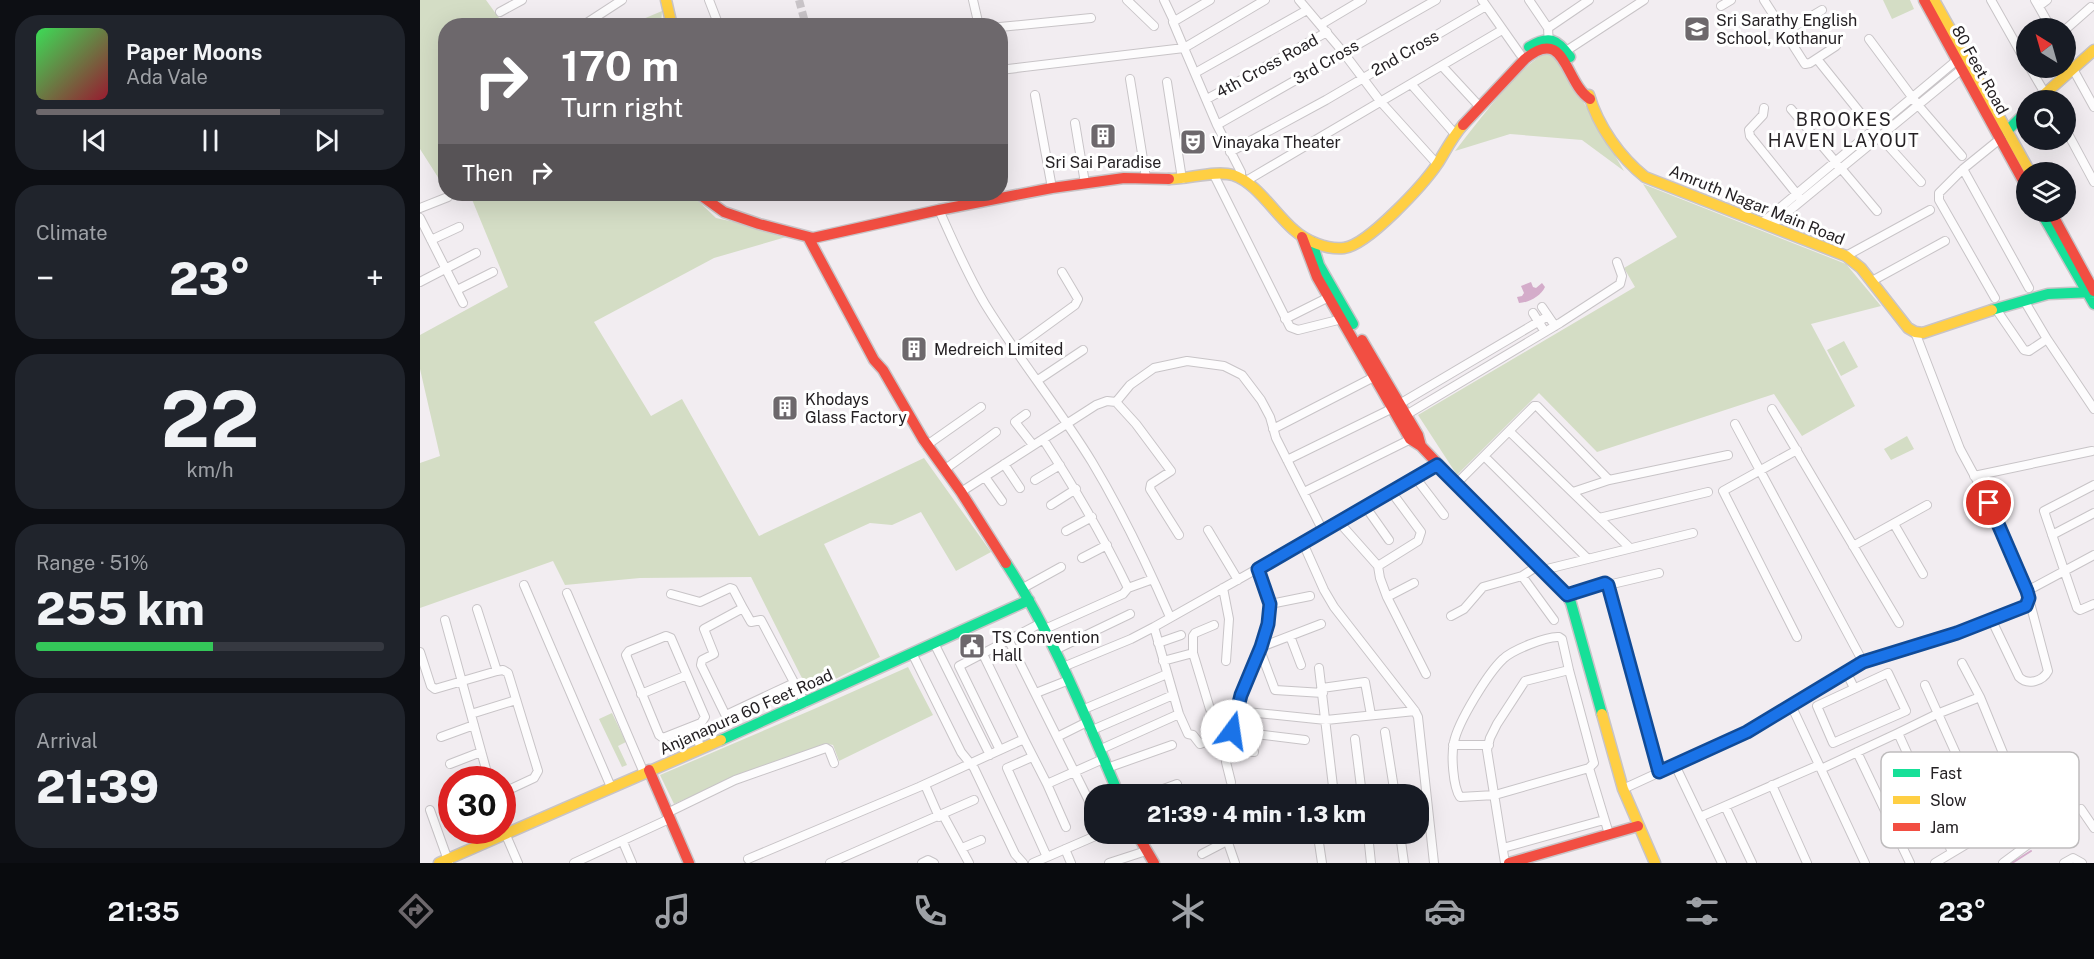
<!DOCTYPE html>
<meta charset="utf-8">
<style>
:root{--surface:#171b24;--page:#20242c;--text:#f1f3f6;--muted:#9ea1a6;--line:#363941;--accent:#6d686c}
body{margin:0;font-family:"Public Sans",sans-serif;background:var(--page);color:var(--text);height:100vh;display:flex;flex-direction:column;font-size:22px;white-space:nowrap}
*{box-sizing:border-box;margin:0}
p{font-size:20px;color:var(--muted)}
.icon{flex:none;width:33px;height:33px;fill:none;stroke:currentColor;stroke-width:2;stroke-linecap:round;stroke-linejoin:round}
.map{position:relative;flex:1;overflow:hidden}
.sheet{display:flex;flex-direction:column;gap:15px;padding:15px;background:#0d0f14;width:420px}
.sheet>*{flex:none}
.banner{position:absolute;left:18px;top:18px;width:570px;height:183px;border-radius:24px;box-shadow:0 6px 24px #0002;background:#6d686c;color:#fff;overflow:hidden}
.needle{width:39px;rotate:323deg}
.buttons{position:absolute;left:1596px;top:18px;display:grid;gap:12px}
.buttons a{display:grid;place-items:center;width:60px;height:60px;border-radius:50%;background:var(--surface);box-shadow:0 6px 24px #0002;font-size:30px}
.speed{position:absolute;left:18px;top:766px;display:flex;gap:12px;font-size:30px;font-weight:700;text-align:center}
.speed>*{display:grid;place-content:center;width:78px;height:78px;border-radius:50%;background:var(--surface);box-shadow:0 6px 24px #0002;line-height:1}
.speed .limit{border:9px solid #d22;background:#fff;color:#111}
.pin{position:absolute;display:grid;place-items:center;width:51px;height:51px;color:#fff;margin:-26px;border:3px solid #fff;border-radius:50%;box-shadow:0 2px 6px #0007}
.me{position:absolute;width:66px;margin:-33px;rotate:14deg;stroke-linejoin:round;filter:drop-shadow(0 0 4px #0008)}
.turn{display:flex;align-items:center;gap:21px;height:126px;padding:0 24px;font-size:27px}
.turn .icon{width:78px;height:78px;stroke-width:2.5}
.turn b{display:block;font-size:42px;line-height:51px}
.then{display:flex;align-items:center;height:57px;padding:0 24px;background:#0003;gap:12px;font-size:22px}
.big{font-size:45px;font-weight:800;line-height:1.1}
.sheet .tile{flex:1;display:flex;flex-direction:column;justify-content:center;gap:9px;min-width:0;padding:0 21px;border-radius:24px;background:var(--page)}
.sheet .dial{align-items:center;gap:0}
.dial b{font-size:78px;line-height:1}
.song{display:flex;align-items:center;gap:18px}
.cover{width:72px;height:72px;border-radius:9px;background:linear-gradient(135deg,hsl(130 70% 55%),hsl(350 70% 35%))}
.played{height:6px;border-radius:3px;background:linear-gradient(90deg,var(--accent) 70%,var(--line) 70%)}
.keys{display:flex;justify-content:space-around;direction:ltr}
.heat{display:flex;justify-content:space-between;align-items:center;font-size:33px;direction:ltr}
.charge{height:9px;border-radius:4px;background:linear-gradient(90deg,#34c759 51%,var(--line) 0)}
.trip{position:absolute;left:664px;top:784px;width:345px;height:60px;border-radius:24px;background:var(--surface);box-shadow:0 6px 24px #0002;font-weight:800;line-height:60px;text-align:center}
.tab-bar{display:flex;height:96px;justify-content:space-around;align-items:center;background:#090b0e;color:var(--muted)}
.tab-bar .icon{width:42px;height:42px}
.tab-bar .current{color:var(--accent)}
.tab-bar b{font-size:27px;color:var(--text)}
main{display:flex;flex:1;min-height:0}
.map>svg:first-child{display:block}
</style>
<main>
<section class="sheet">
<div class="tile">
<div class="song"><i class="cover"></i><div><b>Paper Moons</b><p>Ada Vale</p></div></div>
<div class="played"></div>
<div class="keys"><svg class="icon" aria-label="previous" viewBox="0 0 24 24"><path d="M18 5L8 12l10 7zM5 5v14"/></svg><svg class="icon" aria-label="pause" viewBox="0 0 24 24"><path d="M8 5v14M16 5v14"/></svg><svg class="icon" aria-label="next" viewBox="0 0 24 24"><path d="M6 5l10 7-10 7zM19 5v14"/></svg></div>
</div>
<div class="tile"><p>Climate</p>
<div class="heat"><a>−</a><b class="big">23°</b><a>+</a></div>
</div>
<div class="tile dial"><b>22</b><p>km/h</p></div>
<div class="tile"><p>Range · 51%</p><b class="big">255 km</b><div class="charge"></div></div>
<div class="tile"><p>Arrival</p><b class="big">21:39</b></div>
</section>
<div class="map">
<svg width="1674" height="863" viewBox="0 0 1674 863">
<rect width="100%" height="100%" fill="#f2edf1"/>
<path fill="#d4ddc5" d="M0,0h66l18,25 -58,1 -1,158 -4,-2 -21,-33z
M1463,0h27l4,9 -22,10z
M242,11l-1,14h-32z
M1129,52l8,5 67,114 -42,-31 -72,-6 -55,17c20,-25 67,-90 94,-99z
M1223,184l203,80 35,42 -70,18 44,82 -53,30 -28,-42 -177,58 -58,-59 -82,82 -39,-60 217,-128 -11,-19 53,-31z
M44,194h227l25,24 77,17 -79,23 -120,64 57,94 31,-17 77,137 165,-78 67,94 -35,19 -35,-59 -29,13 -22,-2 -46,21 56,113 -71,35 -58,-115 -111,1 -75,7 -12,-24 -133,47v-145l20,-7 -20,-87v-34l88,-48 -37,-90z
M1424,341l14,26 -17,9 -14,-26z
M1487,436l7,13 -23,11 -7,-11z
M488,667l25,48 -94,46 -6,-16 -5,-1 -72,24 -82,36 -14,-29 154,-66z
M192,713l14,29 -8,4 9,19 -5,2 -23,-48z"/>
<path fill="#d4acca" d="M1111,282l2,5 3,1 6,-5 3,4c-4,9 -17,16 -26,16l-2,-6 5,-1 2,-3 -3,-7z"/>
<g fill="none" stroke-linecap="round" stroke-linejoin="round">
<path stroke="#d4acca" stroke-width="2" d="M1592,863l19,-12"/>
<path stroke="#c9c4c8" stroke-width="8" stroke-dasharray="8 4" stroke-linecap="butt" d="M379,0l7,26"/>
<defs>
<path id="street" d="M289,0l10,26
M553,0l6,26
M707,0l27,26
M744,0l10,21
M790,0l-37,22 11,26 81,-48
M879,0l44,52 37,49 57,63
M1062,0l38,54
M1109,0l19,28 1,17
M1344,0l41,64 5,-1 26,-17
M1571,0l35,62
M1615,0l16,28
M1301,6l10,-6
M1619,6l8,-6
M80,12l22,-12
M900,25l42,-25
M162,26l40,-26
M580,27l91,-9
M1128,28l41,-28
M1646,29l25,-22
M1365,32l37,-22
M1449,39l49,66 44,51
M1146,51l78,-51
M1397,59l57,71 47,52
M1022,66l37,40
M1610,68l19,32
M1653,69l21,38
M580,70l184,-22 33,77 24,47v6
M775,73l112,-63
M710,79l16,99
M747,82l15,97
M991,84l44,50
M615,95l17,93
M787,99l120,-67
M1344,108l-1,7 -14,15 1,6 50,62
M1371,109l86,102
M655,123l10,60
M797,125l219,-125
M1646,130l28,52
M810,152l96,-52 160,-94
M1543,169l66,119
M794,175l76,152 8,3 44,-11
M826,181l256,-151
M0,208l28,-11
M519,210c14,31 28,64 46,94 33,54 74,104 107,158 30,50 55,102 78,155
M0,218l43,85
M1343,222l194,-162
M1352,225l190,-156
M11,240l28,-13
M1426,256l84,-46
M1452,281l73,-40
M0,282l56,-29
M37,290l36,-18
M1575,298l-56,-98v-7l24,-24 37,-30
M1605,302l22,37 47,70
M1122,307l13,19
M1576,309l28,41 5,1 18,-12
M1113,313l12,19
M865,319l44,-22
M596,348l59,-43 3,-6 -16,-27
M618,380l45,-30
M696,402l14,-17 24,-17 33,-7 37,5 18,9 19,25 9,17 6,21 47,93
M1352,409l127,214
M606,414l-11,8 18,23
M981,418l159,-95 60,-39 2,-8 -5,-14
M1315,424l128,238
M853,429l101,-52
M1089,431l121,117
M623,439c31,48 60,97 85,149l-5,6 -78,35
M507,445l54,-38
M1064,456l103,102
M867,460l104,-51 157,-93
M584,464l16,24
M524,470l52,-38
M1554,476l118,-25
M565,477l17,24
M995,477l29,38
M615,480l25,-15
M1036,484l78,-78h3l72,74
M1674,485l-50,26 33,97 3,2 14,-6
M541,492l135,-87 11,-4 9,1 20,22 35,47 -20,13 -1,5 29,46
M884,492l109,-54
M1153,492l36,-12 119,-25
M631,505l25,-16
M945,506l24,34
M1179,518l109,-26
M918,521l40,45 2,12 7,19 39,77
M1474,524l29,50
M788,530l30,50
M646,531l26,-14
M1632,535l42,-22
M883,543l21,47 10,17 81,104 3,6 16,146
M1433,546l74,-41
M662,558l25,-13
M958,566l40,-25 3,-9 -31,-42
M1123,570l150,-37
M1102,576l32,44
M104,585l87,202
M1188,585l51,-12
M603,588l38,-21
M708,588l25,-9
M803,588l6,31 -3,42
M1607,591l67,-36
M147,593l77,180
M251,594l29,8 30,-14 3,1 10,19
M1147,595l38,-12 5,5 49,184
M967,597l27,-14
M850,604l40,-8
M57,609l20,62
M1031,616l13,-7 19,-22 39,-11 17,-11
M25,620l44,160
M734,627l25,87 9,20 5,1 7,9 20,-8 11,-1
M1575,627l24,50c9,9 24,4 29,-6l-19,-72
M246,636l5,2 34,79 -4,6 -38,15 -4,-3 -33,-80 3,-4z
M870,636l11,29
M1377,637l-74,-146 74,-41
M588,639l87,174
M738,643l23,-8
M515,645l55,110
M841,647l60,-23
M635,650l75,-36
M840,650l15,40 48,3
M0,652l11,34 4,3 62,-18 6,-1 5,3 30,98 -4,7 -32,15
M562,652l42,87
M773,653v-17l2,-3 19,-8
M493,655l48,97 13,16 41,86 8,9
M743,661l30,-8 17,56
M1542,663l18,34
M643,667l68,-28 23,-12 149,-84 134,-78
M899,668l15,127
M1426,671l8,17
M1468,673l18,38 -73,32 -16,-37z
M374,683l-66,31h-3l-24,-49 1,-5 12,-6 -10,-25 39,-21 8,14 10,-2 44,83
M1505,685l65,144
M365,688l10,20
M902,688l43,-6 6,33
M616,693l33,-13
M221,694l46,-19
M1371,705l74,158
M662,710l85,-36
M817,711l89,9 89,-9
M51,714l45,-14
M272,727l9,21
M670,731l83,-36
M812,731l73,9
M965,732l10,63
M21,737l33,-12
M637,737l30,-15
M935,739l7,56
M1033,745h36
M580,750l-41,-84 82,-43
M679,750l80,-36
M808,751l26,1
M1437,752l53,111
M612,757l-25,11 40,89 53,-23
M30,764l31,-12
M1255,765l47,98
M687,768l65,-23
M1169,768l20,66
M1401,769l77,-36
M811,782l-5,-20 6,-31 9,-36 20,-48 7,-23 2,-20 -12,-35
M627,784l19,43
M505,785l14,32
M1352,785l35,78
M1203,789l124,-57 116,-70 94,-29 69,-27 3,-7 -2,-8 -34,-81 -33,-61 -45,-117
M727,795l30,-11
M1305,806l27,57
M1661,809l13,19
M10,810l19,53
M247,813l68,-33 91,-32 3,2 5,13
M523,815l26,48
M1280,817l119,-52
M1604,818l35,-18
M82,826l16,37
M805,834l10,29
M948,834l3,29
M980,834l4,29
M898,836l4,27
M720,839l12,-5
M203,842l9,21
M542,848l19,-8
M1083,848l101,-28
M645,849l6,14
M782,854l25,-13
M328,859l171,-72 105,-48 23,45 56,-25
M154,863l95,-44
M410,863l144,-63
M502,863l6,-3 6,3
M613,863l14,-6
M689,863l37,-12
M1085,863l-18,-113 3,-12 7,-14 28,-43 44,-11 25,93 -5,5 -94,27 -35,2c-7,-10 -9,-42 -6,-55 4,-20 34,-69 49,-83 9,-9 44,-23 56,-22l3,2 7,31
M1515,863l85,-51 4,-8 -44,-107 -43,17 -39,19 54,119
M1583,863l31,-23 -14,-28
M1644,863l9,-5 9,5"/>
<path id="fast" d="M1109,47c20,-12 28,-8 41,10
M1583,135l23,-23
M1621,212l53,92
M892,242l7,23 34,59
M1572,310l56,-16 46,-2
M1052,500l95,95 4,8 31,111
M586,563c47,72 79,153 113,232
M301,740l308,-140"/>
<path id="slow" d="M246,0l6,26
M1514,0l96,172
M1169,95c9,31 31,62 56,82l201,79 15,12 47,60 7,4 8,1 69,-23
M1618,100l56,-50
M749,179c19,0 47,-9 64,-4 23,7 42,39 61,55 12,11 33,20 50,18 24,-3 80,-64 94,-85 8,-13 15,-27 25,-38
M1182,714l21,75 32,74
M19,863l282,-123"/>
<path id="jam" d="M1504,0l102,186
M1043,125l62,-66c41,-34 39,23 65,40
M279,194l25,18 35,12 54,14 126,-28 113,-22 72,-10 45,1
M1631,212l43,79
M388,237l66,123 9,10 40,69 38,53 45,71
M882,237l15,40 93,162 11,7 51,54
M942,340l56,95 3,11
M229,770l40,93
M717,834l17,29
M1089,863l129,-37"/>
</defs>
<use href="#street" stroke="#c8c4c7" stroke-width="10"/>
<use href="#fast" stroke="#c8c4c7" stroke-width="13"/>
<use href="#slow" stroke="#c8c4c7" stroke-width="13"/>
<use href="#jam" stroke="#c8c4c7" stroke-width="13"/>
<use href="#street" stroke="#fdfcfd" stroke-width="8"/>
<use href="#fast" stroke="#16e098" stroke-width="10"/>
<use href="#slow" stroke="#ffcf43" stroke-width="10"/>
<use href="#jam" stroke="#f24e42" stroke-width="10"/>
</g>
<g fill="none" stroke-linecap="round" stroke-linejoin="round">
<defs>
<path id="route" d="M812,731l9,-36 20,-48 7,-23 2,-20 -12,-35 179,-104 130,130 38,-12 3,2 51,187 88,-40 116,-70 94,-29 69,-27 3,-8 -2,-7 -38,-88"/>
</defs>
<use href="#route" stroke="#114b97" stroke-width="15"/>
<use href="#route" stroke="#1a73e8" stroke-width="10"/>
</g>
<defs>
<symbol id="school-square" viewBox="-11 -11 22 22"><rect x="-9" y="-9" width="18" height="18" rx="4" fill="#6d686c" stroke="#fff"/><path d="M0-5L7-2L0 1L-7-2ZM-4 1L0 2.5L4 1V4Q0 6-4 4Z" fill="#fff"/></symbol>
<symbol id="building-square" viewBox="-11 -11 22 22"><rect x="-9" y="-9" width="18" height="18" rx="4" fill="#6d686c" stroke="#fff"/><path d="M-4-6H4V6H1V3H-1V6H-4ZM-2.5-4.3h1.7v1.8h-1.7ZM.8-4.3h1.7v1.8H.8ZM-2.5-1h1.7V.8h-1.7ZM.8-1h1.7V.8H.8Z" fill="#fff"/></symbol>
<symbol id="theatre-square" viewBox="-11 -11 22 22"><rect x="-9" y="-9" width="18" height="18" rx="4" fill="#6d686c" stroke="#fff"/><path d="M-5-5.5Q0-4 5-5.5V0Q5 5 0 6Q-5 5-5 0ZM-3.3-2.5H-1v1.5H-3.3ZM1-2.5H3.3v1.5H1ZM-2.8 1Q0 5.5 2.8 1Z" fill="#fff"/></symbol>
<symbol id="civic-square" viewBox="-11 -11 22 22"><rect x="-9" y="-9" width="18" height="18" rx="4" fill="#6d686c" stroke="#fff"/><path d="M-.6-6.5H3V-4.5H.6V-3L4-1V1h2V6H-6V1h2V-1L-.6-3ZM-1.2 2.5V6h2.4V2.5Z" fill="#fff"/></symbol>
</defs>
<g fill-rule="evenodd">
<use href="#school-square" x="1262" y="14" width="30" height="30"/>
<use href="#building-square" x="668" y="121" width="30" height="30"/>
<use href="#theatre-square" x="758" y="127" width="30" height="30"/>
<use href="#building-square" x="479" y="334" width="30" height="30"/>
<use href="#building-square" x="350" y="393" width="30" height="30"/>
<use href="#civic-square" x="537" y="631" width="30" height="30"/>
</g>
<g text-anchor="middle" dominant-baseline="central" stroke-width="6" stroke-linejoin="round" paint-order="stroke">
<g font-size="16" fill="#252124" stroke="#fff" text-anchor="start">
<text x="1296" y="20">Sri Sarathy English<tspan x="1296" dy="18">School, Kothanur</tspan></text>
<text x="792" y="142">Vinayaka Theater</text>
<text x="683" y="162" text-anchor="middle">Sri Sai Paradise</text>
<text x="514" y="349">Medreich Limited</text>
<text x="385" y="399">Khodays<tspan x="385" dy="18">Glass Factory</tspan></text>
<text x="572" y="637">TS Convention<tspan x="572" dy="18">Hall</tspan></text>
</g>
<g font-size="16" fill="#252124" stroke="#fff">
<text transform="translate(985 53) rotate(-30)">2nd Cross</text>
<text transform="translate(906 62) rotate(-30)">3rd Cross</text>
<text transform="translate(847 66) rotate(-29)">4th Cross Road</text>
<text transform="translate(1560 70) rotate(61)">80 Feet Road</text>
<text transform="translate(1337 205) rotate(22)">Amruth Nagar Main Road</text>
<text transform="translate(326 712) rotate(-24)">Anjanapura 60 Feet Road</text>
</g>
<g font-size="18" letter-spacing="1.5" fill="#252124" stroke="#fff">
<text x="1424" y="119">BROOKES<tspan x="1424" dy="21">HAVEN LAYOUT</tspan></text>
</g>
</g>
<rect x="1461" y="752" width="198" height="96" rx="9" fill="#fff" stroke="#bebcbd" stroke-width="1.5"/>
<rect x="1473" y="769" width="27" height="8" fill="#16e098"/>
<rect x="1473" y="796" width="27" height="8" fill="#ffcf43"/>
<rect x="1473" y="823" width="27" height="8" fill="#f24e42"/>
<g font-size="16" fill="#252124">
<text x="1510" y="779">Fast</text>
<text x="1510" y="806">Slow</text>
<text x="1510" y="833">Jam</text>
</g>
</svg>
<div class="buttons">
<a><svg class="needle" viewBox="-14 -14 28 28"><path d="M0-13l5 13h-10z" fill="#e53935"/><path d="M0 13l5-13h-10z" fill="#9ea1a6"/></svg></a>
<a><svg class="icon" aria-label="search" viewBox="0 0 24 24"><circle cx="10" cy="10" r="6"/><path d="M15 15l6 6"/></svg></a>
<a><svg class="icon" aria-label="layers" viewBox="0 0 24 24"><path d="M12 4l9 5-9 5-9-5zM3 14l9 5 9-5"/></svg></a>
</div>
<div class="speed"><div class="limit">30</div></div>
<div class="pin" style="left:1569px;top:503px;background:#d93025"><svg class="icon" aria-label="arrive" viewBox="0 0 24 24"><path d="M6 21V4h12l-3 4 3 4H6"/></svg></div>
<svg class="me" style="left:812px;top:731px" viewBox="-20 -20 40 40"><circle r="19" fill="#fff"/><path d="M0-13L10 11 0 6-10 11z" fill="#1a73e8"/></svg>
<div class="trip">21:39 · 4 min · 1.3 km</div>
<div class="banner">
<div class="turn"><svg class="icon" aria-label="right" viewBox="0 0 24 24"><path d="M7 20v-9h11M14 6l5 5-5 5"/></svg><div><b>170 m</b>Turn right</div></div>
<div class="then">Then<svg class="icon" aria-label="right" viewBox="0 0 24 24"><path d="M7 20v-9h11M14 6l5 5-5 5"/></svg></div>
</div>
</div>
</main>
<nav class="tab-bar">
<b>21:35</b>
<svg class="icon current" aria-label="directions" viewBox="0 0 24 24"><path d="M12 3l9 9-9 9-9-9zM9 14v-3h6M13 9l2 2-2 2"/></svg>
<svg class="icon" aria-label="music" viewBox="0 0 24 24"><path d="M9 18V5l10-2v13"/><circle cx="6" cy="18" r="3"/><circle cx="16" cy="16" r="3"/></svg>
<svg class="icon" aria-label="phone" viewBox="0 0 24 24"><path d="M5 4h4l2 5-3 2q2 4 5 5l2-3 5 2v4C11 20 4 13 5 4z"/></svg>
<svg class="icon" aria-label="climate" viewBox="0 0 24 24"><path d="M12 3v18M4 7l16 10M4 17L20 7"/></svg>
<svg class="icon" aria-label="car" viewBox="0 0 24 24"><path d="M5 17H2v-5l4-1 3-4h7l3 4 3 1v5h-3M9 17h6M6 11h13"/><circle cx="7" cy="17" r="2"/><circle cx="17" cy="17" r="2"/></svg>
<svg class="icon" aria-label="filters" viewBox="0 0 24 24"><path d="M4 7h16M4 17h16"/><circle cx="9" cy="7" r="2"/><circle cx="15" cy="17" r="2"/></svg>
<b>23°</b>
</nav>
